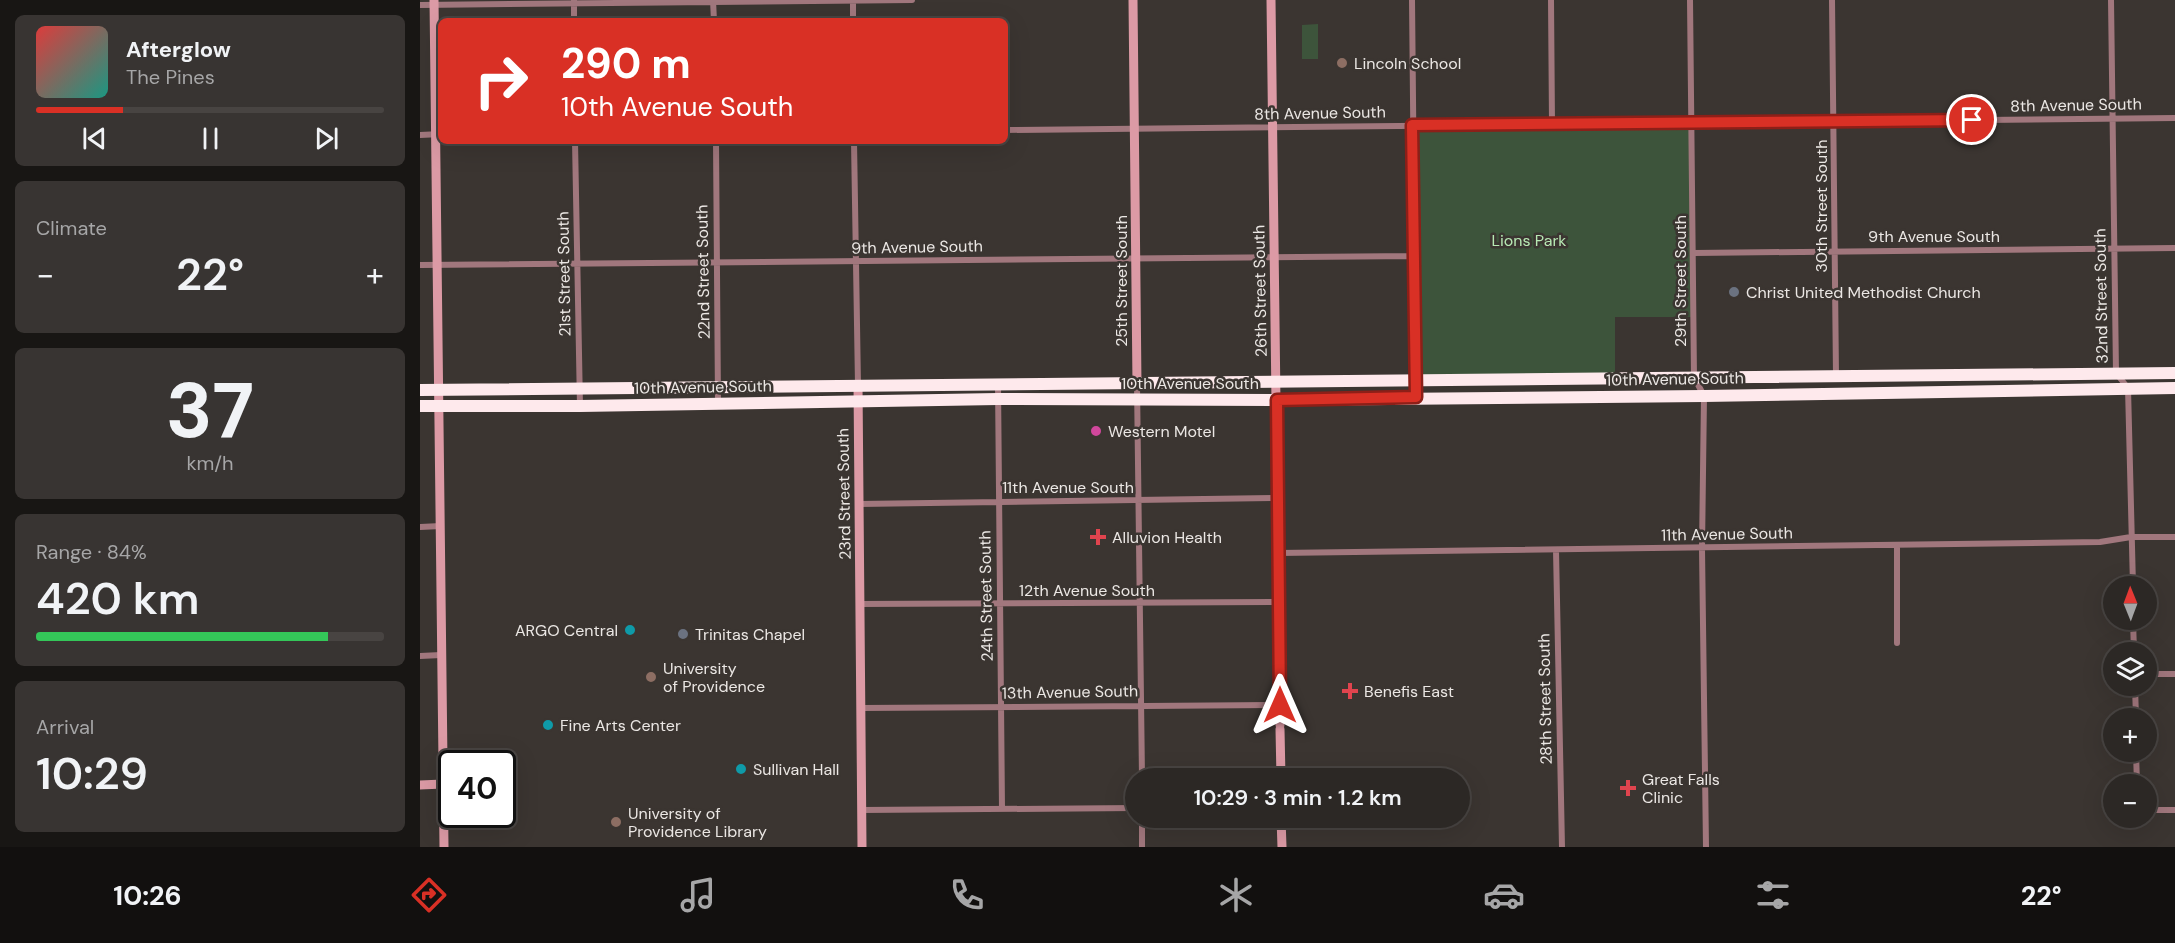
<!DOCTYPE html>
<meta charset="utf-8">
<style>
:root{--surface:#2c2825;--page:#383432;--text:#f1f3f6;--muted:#a6a6a7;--line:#484442;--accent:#d93025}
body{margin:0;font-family:"DM Sans",sans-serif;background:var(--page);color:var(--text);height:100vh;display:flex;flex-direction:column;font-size:22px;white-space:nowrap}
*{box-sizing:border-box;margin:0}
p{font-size:20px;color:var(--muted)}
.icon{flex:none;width:33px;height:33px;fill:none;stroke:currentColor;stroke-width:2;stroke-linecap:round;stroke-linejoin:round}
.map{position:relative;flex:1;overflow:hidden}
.details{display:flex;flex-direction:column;gap:15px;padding:15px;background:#181614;width:420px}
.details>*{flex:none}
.banner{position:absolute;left:18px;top:18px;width:570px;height:126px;border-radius:9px;box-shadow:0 6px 24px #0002,0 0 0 2px var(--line);background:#d93025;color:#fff;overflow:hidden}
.needle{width:39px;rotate:359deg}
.fabs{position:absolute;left:1683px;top:576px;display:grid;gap:12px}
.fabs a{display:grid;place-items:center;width:54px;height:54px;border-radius:50%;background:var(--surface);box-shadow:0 6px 24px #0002,0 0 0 2px var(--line);font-size:30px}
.speed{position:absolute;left:18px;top:750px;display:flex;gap:12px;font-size:30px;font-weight:700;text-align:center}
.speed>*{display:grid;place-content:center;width:78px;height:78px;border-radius:50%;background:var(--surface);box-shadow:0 6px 24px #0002,0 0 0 2px var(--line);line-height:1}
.speed .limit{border:3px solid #111;border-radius:9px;background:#fff;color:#111}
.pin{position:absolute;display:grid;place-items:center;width:51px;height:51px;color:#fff;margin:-26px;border:3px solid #fff;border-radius:50%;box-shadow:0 2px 6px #0007}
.me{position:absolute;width:66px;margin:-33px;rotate:0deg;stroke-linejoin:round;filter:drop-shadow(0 0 4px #0008)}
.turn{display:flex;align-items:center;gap:21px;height:126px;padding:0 24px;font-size:27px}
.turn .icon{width:78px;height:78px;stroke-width:2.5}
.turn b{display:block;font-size:42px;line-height:51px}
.big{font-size:45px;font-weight:600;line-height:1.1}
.details .tile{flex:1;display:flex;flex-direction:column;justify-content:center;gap:9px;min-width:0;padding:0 21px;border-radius:9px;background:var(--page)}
.details .dial{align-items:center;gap:0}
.dial b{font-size:78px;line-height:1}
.song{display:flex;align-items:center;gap:18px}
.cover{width:72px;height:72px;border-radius:9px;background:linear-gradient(135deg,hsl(0 70% 55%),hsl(170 70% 35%))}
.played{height:6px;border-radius:3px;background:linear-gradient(90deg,var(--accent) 25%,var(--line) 25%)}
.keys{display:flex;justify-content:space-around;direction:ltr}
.heat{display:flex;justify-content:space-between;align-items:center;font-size:33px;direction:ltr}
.charge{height:9px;border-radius:4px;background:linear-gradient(90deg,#34c759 84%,var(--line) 0)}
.trip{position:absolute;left:705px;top:768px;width:345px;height:60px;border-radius:30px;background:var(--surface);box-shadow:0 6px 24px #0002,0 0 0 2px var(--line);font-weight:600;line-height:60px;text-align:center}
.menu{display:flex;height:96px;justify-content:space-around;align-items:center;background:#12100f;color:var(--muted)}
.menu .icon{width:42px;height:42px}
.menu .on{color:var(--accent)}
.menu b{font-size:27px;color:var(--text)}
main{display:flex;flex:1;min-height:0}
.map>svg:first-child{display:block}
</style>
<main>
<section class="details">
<div class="tile">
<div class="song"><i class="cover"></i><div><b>Afterglow</b><p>The Pines</p></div></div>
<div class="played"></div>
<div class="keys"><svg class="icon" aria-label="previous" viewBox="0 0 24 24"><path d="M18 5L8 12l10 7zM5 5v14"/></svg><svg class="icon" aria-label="pause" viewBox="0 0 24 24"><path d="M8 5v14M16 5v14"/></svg><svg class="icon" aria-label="next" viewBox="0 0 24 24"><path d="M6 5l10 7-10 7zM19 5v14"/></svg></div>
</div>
<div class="tile"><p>Climate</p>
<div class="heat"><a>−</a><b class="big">22°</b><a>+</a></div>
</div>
<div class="tile dial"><b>37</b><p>km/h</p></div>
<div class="tile"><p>Range · 84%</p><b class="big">420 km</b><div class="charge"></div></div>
<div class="tile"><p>Arrival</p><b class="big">10:29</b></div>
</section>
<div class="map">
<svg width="1755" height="847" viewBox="0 0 1755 847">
<rect width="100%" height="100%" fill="#3b3531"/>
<path fill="#3d543b" d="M898,24v35h-16v-34z
M1272,122l2,195h-79v61l-200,3 -3,-256z"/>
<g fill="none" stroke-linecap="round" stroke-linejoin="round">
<path stroke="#a1777d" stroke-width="6" d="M293,0l1,21
M433,0v21
M992,0l4,397
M1131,0l1,123
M1270,0l4,377 10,19 -2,153 4,298
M1412,0l4,376
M1691,0l5,373 12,15 5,198
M154,1v20
M0,5l492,-5
M585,130l1170,-12
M0,135l21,-1
M155,141l5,265
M296,141l2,262
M434,141l4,244
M1274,253l481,-5
M0,265l994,-9
M578,384l4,425
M717,384l5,394
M439,504l419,-6
M0,527l21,-1
M1477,545v98
M1136,550l6,297
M858,553l822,-11 31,-5h44
M439,604l420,-2
M1713,620l1,32
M0,656l21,-1
M1726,674h29
M1715,686l1,32
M441,708l419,-3
M1716,752l1,32
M442,810l274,-2
M1726,810h29
M722,818v29"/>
<path stroke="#dc9aa5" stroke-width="9" d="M14,0l10,847
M713,0l4,384
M851,0l9,725
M438,385l4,462
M860,729l1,49
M0,785l23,-1
M861,818l1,29"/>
<path stroke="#fee9ec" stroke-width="12" d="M0,390l1755,-17
M0,406h160l418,-7 279,1 427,-4 471,-8"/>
</g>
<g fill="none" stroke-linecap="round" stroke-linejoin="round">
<defs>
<path id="route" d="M860,705l-3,-305 139,-3 -4,-272 560,-5"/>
</defs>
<use href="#route" stroke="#8d1f18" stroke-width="15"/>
<use href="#route" stroke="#d93025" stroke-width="10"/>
</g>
<g fill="#8d6e63" stroke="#3b3531" stroke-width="2">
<circle cx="922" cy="63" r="6"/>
<circle cx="231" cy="677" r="6"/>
<circle cx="196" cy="822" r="6"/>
</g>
<g fill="#6b7280" stroke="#3b3531" stroke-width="2">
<circle cx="1314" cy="292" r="6"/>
<circle cx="263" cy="634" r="6"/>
</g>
<circle fill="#d1479c" stroke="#3b3531" stroke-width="2" cx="676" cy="431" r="6"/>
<g fill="#e0444e" stroke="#3b3531" stroke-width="2">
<path d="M675 528h6v6h6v6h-6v6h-6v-6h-6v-6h6z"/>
<path d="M927 682h6v6h6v6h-6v6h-6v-6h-6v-6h6z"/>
<path d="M1205 779h6v6h6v6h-6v6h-6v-6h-6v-6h6z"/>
</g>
<g fill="#0f9aa8" stroke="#3b3531" stroke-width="2">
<circle cx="210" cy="630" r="6"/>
<circle cx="128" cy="725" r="6"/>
<circle cx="321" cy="769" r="6"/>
</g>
<g text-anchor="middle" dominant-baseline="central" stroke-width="5" stroke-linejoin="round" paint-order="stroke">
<g font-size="16" fill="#ebe7e4" stroke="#3b3531" text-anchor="start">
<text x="934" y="63">Lincoln School</text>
<text x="1326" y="292">Christ United Methodist Church</text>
<text x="688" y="431">Western Motel</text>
<text x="692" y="537">Alluvion Health</text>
<text x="198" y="630" text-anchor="end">ARGO Central</text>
<text x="275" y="634">Trinitas Chapel</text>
<text x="243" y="668">University<tspan x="243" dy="18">of Providence</tspan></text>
<text x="944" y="691">Benefis East</text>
<text x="140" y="725">Fine Arts Center</text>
<text x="333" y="769">Sullivan Hall</text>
<text x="1222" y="779">Great Falls<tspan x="1222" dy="18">Clinic</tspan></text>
<text x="208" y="813">University of<tspan x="208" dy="18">Providence Library</tspan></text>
</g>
<g font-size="16" fill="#ebe7e4" stroke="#3b3531">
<text transform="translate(1656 105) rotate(-1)">8th Avenue South</text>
<text transform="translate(900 113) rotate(-1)">8th Avenue South</text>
<text transform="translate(1401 206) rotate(-90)">30th Street South</text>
<text x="1514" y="236">9th Avenue South</text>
<text transform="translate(497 247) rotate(-1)">9th Avenue South</text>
<text transform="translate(283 272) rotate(-91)">22nd Street South</text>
<text transform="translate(144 274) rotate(-91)">21st Street South</text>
<text transform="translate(701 281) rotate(-90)">25th Street South</text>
<text transform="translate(1260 281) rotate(-90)">29th Street South</text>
<text transform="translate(840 291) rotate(-91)">26th Street South</text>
<text transform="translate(1681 296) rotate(-91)">32nd Street South</text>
<text transform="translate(1255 379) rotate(-1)">10th Avenue South</text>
<text x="770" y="383">10th Avenue South</text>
<text transform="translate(283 387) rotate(-1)">10th Avenue South</text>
<text x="648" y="487">11th Avenue South</text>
<text transform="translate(424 494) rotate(-91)">23rd Street South</text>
<text transform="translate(1307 534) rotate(-1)">11th Avenue South</text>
<text x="667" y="590">12th Avenue South</text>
<text transform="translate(566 596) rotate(-91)">24th Street South</text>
<text transform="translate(650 692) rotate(-1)">13th Avenue South</text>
<text transform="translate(1125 699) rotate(-91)">28th Street South</text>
</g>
<g font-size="16" fill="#b7e8b3" stroke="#3b3531">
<text x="1109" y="240">Lions Park</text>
</g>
</g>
</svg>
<div class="fabs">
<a><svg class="needle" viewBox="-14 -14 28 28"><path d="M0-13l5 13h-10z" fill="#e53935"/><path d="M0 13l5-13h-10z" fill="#a6a6a7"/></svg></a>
<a><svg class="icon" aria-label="layers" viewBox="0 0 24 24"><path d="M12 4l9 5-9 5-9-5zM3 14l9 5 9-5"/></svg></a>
<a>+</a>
<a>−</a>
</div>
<div class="speed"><div class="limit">40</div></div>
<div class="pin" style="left:1552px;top:120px;background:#d93025"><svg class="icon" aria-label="arrive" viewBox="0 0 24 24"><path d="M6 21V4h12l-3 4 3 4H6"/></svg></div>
<svg class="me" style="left:860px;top:705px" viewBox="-20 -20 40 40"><path d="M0-17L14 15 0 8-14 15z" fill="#d93025" stroke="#fff" stroke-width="4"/></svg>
<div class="trip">10:29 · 3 min · 1.2 km</div>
<div class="banner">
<div class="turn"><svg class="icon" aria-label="right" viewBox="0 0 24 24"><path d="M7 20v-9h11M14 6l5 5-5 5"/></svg><div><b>290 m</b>10th Avenue South</div></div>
</div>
</div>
</main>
<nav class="menu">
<b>10:26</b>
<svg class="icon on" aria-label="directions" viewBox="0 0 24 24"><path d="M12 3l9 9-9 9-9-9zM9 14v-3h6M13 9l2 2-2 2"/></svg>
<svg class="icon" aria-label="music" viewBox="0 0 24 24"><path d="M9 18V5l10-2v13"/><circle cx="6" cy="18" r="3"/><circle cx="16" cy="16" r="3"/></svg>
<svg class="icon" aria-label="phone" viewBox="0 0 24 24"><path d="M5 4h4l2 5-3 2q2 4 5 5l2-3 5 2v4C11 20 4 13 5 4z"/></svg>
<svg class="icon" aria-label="climate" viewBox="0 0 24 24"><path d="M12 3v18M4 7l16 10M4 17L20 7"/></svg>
<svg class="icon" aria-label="car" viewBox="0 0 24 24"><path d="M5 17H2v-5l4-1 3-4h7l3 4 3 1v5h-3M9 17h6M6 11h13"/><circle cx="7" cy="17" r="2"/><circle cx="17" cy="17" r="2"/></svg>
<svg class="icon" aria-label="filters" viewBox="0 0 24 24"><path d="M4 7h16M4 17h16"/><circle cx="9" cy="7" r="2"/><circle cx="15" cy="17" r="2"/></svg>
<b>22°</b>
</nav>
